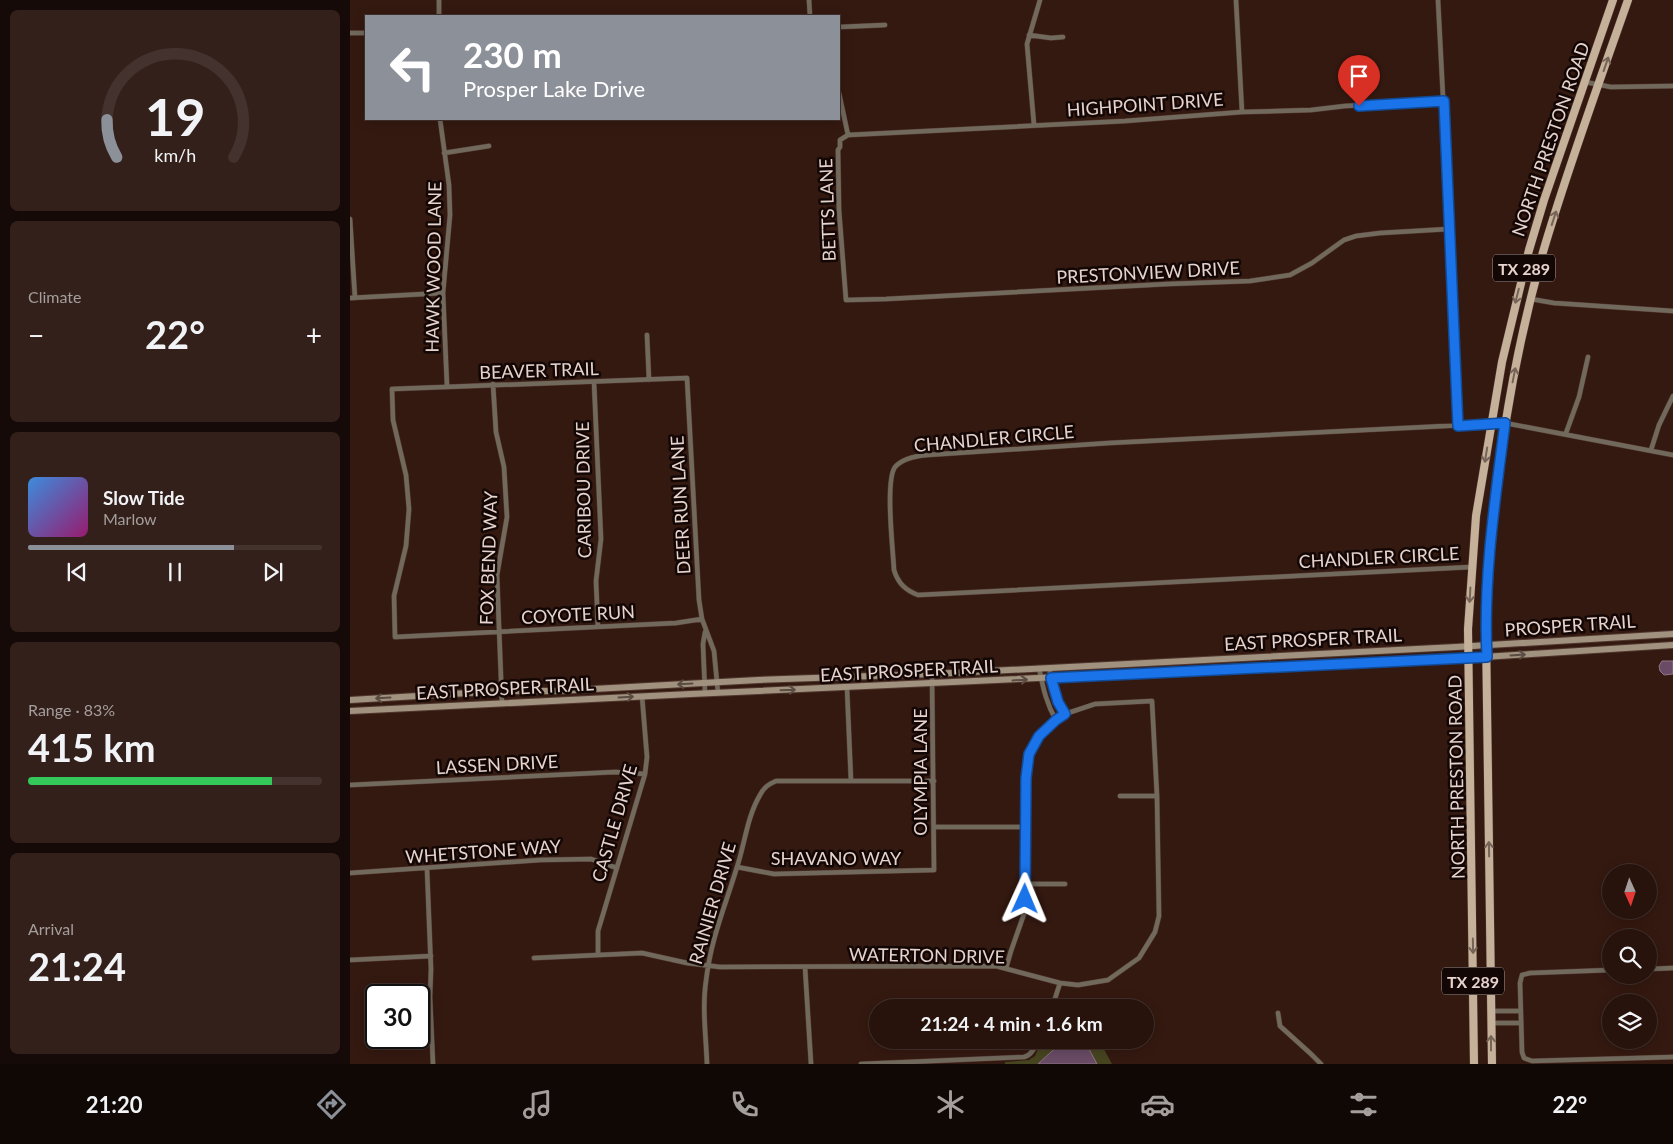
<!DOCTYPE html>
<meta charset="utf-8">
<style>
:root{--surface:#27130c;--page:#33201a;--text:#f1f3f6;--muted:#a49e9d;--line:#43322d;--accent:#8c9099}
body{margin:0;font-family:Lato,sans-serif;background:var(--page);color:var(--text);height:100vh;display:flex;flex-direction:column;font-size:19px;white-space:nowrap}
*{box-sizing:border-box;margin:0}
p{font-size:16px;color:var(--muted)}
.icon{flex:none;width:28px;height:28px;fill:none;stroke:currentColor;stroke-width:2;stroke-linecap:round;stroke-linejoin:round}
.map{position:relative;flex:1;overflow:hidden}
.sheet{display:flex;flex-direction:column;gap:10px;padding:10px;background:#150a07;width:350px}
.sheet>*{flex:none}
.hud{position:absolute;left:15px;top:15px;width:475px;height:105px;border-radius:0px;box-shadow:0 2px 12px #0003,0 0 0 1px var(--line);background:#8c9099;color:#fff;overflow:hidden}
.needle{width:32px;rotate:177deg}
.fabs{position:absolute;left:1252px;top:864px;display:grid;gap:10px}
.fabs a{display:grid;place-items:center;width:55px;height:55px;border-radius:50%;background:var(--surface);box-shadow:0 2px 12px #0003,0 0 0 1px var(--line);font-size:25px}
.speed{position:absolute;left:15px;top:984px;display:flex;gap:10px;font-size:25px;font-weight:700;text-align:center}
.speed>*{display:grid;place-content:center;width:65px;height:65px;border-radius:50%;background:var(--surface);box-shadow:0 2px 12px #0003,0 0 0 1px var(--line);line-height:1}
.speed .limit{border:2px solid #111;border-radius:8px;background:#fff;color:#111}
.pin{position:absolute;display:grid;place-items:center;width:42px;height:42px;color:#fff;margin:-51px -21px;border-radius:50% 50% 50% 0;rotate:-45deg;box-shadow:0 0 5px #0007}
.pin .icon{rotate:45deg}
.me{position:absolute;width:55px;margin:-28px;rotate:1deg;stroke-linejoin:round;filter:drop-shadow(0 0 4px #0008)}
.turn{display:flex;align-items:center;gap:18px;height:105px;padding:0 15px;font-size:22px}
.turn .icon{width:65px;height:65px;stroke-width:2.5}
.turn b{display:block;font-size:35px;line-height:42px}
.big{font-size:38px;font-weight:700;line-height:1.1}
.sheet .card{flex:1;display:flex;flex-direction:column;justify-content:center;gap:8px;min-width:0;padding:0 18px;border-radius:8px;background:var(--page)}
.sheet .dial{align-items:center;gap:0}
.dial svg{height:130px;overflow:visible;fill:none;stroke:var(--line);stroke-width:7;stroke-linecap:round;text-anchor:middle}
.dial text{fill:var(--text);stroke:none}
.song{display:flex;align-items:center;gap:15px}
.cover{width:60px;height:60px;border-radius:8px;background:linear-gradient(135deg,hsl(210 70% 55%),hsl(320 70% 35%))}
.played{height:5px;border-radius:2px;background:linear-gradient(90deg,var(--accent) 70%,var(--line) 70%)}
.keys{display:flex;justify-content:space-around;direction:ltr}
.heat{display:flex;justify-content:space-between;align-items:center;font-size:28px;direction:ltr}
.charge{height:8px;border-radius:4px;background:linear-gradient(90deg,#34c759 83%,var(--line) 0)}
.trip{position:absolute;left:519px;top:999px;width:285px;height:50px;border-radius:25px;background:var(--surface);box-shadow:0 2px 12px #0003,0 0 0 1px var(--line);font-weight:700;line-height:50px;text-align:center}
.tabs{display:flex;height:80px;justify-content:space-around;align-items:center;background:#100805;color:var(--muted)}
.tabs .icon{width:35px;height:35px}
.tabs .selected{color:var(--accent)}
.tabs b{font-size:22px;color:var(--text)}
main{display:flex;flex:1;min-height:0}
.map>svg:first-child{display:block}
</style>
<main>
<section class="sheet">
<div class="card dial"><svg viewBox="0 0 100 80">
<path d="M14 69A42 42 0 1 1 86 69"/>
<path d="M14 69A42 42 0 0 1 8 46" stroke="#8c9099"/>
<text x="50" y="56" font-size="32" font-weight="700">19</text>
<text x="50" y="72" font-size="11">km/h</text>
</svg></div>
<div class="card"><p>Climate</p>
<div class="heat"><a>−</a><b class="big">22°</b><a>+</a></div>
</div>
<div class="card">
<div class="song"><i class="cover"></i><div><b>Slow Tide</b><p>Marlow</p></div></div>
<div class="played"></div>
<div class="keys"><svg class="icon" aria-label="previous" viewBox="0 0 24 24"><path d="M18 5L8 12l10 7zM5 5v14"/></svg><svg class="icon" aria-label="pause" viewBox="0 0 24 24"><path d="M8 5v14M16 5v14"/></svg><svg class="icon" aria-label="next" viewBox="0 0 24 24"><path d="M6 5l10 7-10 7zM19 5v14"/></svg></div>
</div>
<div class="card"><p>Range · 83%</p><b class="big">415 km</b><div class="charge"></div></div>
<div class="card"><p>Arrival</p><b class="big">21:24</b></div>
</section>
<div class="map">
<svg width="1323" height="1064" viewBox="0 0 1323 1064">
<rect width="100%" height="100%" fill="#341910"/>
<path fill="#474520" d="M692,1040h57l13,24h-107v-2l24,-2 6,-4z"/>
<path fill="#694b66" stroke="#8f7485" d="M1312,661h11v13l-9,1 -4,-4 -1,-5z
M721,1040h13l13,24h-59c10,-9 20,-20 33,-24z"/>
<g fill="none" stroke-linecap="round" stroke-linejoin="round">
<defs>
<path id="street" d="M89,0v16
M459,0l1,16
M886,0l6,112
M1088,0l14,272 6,154
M489,27l46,-2
M0,33h16
M679,35l22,3 12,-1
M1235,82l26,5 62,-1
M489,93l9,42
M1094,101l-99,5 -34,4 -69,2 -117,9 -277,14 -8,5v7l-2,3 1,60 7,90 40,-1 282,-15 82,-3 40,-6 22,-12 32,-23 12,-4 24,-3 69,-4
M90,119l9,66 1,30 -7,78 4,93
M684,125l-7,-81 13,-44
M94,153l45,-7
M0,219l5,79
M0,298l93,-5
M1181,299l23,4 119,8
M297,335l2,45
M244,382l7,157 -5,42 2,46
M143,384l3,48 8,35 3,50 -10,58 5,129
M1216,433l13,-36 9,-40
M1301,450l8,-25 14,-29
M1121,567l-553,28c-13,-5 -20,-12 -24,-25 -1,-20 -9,-89 1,-103 8,-9 21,-11 32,-12l182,-12 396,-20 168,32
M352,619l-26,4 -281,14 -1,-41 12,-50 3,-37 -3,-34 -13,-55 -1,-31 295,-11 12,222 3,19 12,32 4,42
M355,632l-2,12 2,49
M689,668c4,19 7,35 17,52
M699,668l4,18 12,28
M497,688l4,93
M0,785l265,-13 30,2
M770,796h37
M584,827h91
M387,867l37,7 160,-4 -2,-196
M77,869l4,100 -1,28 3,67
M0,873l190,-13 51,-1 26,9
M675,884h40
M248,955v-24l47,-157 2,-17 -5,-61
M184,958l108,-5 45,10 33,4 276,-1 64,17 18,2 30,-5 31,-22 16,-26 4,-16 -2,-120 -5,-95 -57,3 -30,10 -9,6 -17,15 -10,19 -3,24 -2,136 -13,37 -5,17
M0,960l81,-4
M455,967l6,97
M1299,969l24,-1
M1261,970l-81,3 -8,2 -2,8 2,69 2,6 8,3 141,-4
M702,1008l8,-25
M1141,1011h30
M928,1013l2,13 31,28 10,10
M1141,1023h30
M357,1064c-1,-28 -5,-56 -1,-83 5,-43 19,-74 31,-114 8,-24 10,-50 23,-72 4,-8 9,-11 16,-14h158
M511,1064l163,-7c8,-2 11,-10 14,-17"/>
<path id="secondary" d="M0,700l152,-9h55l201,-11 174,-6 524,-27 217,-13
M0,711l341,-17 762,-35 220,-14"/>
<path id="primary" d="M1124,1064l-6,-435 8,-113 26,-154 27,-112 15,-50 69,-200
M1142,1064l-6,-431c4,-129 22,-257 57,-381 25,-85 56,-169 85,-252"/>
</defs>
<use href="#street" stroke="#51372e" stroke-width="5.5"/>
<use href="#secondary" stroke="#51372e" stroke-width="8"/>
<use href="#primary" stroke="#51372e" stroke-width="9"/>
<use href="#street" stroke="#72695d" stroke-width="4.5"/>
<use href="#secondary" stroke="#a1927f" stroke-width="6"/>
<use href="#primary" stroke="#c5b19a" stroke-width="8"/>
</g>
<defs><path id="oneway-shaft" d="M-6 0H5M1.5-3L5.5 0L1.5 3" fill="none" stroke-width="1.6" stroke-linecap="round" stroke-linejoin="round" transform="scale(1.25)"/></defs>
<g stroke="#756457">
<use href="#oneway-shaft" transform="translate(1256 64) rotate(-71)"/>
<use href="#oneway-shaft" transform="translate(1204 218) rotate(-72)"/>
<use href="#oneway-shaft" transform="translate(1167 296) rotate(104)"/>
<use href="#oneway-shaft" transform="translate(1164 375) rotate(-79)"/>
<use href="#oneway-shaft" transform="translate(1136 455) rotate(99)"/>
<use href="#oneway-shaft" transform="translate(1120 595) rotate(93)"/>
<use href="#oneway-shaft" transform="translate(1139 849) rotate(-91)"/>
<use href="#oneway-shaft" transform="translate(1123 946) rotate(89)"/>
<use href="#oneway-shaft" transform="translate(1141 1043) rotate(-90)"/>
</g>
<g stroke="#5a4c42">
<use href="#oneway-shaft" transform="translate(1168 655) rotate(-4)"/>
<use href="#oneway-shaft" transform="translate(670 680) rotate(-3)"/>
<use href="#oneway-shaft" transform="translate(335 684) rotate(177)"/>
<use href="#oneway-shaft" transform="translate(438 690) rotate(-2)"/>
<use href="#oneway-shaft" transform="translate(276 697) rotate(-3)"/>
<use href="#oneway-shaft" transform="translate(33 698) rotate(177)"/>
</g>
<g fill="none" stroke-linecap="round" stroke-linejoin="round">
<defs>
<path id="route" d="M675,899l1,-121 3,-24 10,-18 17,-16 9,-6 -7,-12 -7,-24 436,-21c-4,-78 8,-157 18,-234l-47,3 -14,-325 -85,5"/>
</defs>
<use href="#route" stroke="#114b97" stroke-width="12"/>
<use href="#route" stroke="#1a73e8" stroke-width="9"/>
</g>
<g text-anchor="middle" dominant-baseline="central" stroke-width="5" stroke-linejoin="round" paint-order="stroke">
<g fill="#130705" stroke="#a79691" stroke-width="1">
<rect x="1143" y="254.5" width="62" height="27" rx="4"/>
<rect x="1092" y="967.5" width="62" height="27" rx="4"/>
</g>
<g font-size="16" font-weight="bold" fill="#e7d3cd">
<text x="1174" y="268">TX 289</text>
<text x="1123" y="981">TX 289</text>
</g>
<g font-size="18" fill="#e7d3cd" stroke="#130705">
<text transform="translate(795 104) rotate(-4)">HIGHPOINT DRIVE</text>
<text transform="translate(1200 139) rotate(-71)">NORTH PRESTON ROAD</text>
<text transform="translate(477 210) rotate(-92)">BETTS LANE</text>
<text transform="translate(83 267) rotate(-89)">HAWK WOOD LANE</text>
<text transform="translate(798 272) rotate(-3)">PRESTONVIEW DRIVE</text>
<text transform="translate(189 370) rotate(-2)">BEAVER TRAIL</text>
<text transform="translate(644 438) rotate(-5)">CHANDLER CIRCLE</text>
<text transform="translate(233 490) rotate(-91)">CARIBOU DRIVE</text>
<text transform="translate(330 505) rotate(-93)">DEER RUN LANE</text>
<text transform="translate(1029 557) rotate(-3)">CHANDLER CIRCLE</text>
<text transform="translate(138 558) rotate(-88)">FOX BEND WAY</text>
<text transform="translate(228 614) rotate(-3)">COYOTE RUN</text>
<text transform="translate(1220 625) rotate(-4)">PROSPER TRAIL</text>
<text transform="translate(963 639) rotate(-3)">EAST PROSPER TRAIL</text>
<text transform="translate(559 670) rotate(-3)">EAST PROSPER TRAIL</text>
<text transform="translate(155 688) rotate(-3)">EAST PROSPER TRAIL</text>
<text transform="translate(147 764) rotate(-3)">LASSEN DRIVE</text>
<text transform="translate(570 772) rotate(-90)">OLYMPIA LANE</text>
<text transform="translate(1106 777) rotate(-91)">NORTH PRESTON ROAD</text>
<text transform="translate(264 823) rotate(-74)">CASTLE DRIVE</text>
<text transform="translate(133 851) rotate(-4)">WHETSTONE WAY</text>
<text x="486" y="858">SHAVANO WAY</text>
<text transform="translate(362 903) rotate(-74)">RAINIER DRIVE</text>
<text transform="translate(577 955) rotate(1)">WATERTON DRIVE</text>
</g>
</g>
</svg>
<div class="fabs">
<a><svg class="needle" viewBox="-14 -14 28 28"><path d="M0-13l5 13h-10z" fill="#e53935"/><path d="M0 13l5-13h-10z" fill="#a49e9d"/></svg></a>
<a><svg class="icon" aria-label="search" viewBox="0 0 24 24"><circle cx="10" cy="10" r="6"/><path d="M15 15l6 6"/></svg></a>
<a><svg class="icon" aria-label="layers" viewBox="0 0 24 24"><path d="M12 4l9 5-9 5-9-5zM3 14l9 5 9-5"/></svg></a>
</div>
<div class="speed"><div class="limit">30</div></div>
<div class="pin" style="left:1009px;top:106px;background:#d93025"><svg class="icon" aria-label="arrive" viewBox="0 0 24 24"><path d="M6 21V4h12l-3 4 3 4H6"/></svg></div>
<svg class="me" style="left:675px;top:899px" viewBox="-20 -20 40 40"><path d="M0-17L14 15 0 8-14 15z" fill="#1a73e8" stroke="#fff" stroke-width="4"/></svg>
<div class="trip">21:24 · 4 min · 1.6 km</div>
<div class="hud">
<div class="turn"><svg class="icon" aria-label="left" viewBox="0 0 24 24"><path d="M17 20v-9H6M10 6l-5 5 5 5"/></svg><div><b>230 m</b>Prosper Lake Drive</div></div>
</div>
</div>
</main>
<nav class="tabs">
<b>21:20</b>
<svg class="icon selected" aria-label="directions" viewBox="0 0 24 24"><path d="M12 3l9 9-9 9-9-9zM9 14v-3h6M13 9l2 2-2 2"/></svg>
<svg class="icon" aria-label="music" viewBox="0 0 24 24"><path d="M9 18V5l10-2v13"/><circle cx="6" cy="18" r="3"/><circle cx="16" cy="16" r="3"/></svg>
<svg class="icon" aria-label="phone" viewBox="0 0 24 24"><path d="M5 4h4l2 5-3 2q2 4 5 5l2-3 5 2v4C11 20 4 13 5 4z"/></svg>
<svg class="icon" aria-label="climate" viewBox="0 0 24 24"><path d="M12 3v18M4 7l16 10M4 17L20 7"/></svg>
<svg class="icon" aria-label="car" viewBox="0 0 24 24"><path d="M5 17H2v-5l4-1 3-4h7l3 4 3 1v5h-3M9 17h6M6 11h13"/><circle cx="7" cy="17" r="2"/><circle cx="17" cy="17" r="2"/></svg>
<svg class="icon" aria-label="filters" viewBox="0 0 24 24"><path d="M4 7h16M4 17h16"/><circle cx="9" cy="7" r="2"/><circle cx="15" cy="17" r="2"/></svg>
<b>22°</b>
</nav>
